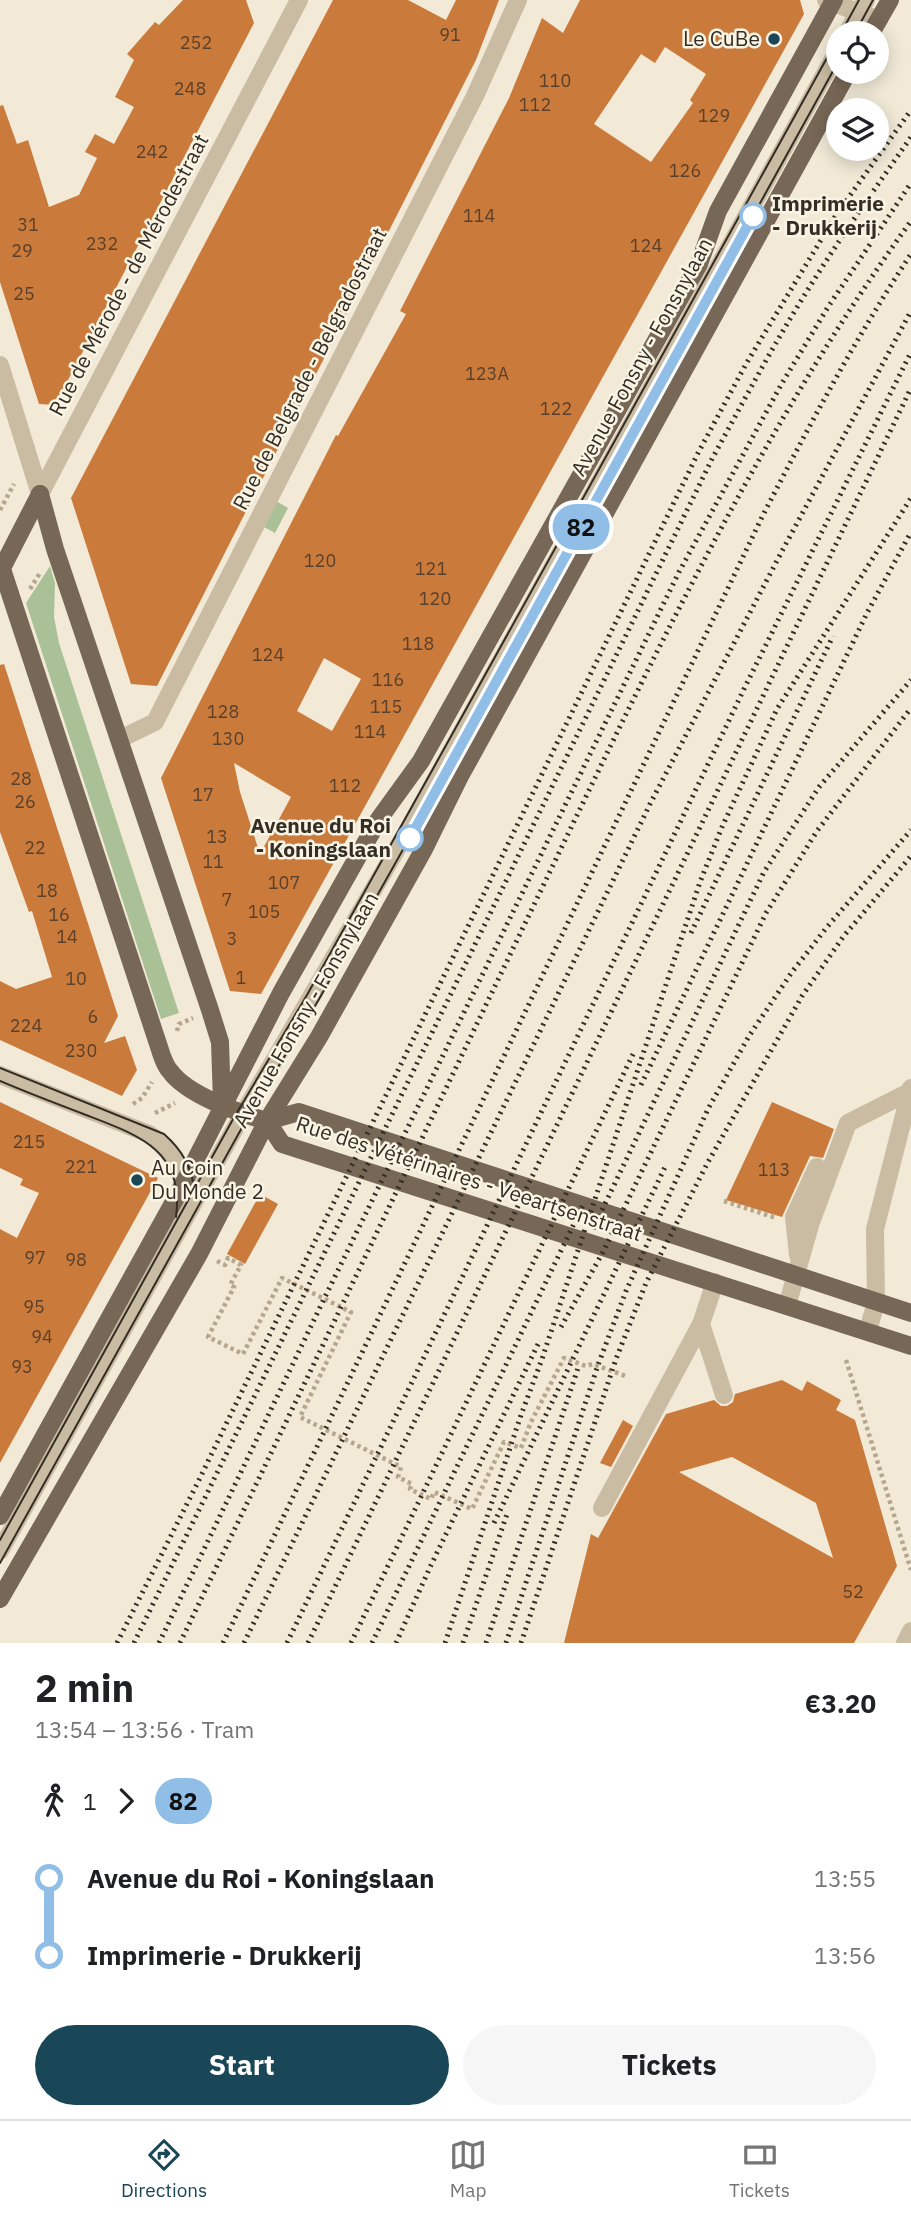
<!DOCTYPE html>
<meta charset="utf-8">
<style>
body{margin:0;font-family:"IBM Plex Sans",sans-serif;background:#f6f6f6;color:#202124;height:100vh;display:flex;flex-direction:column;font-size:26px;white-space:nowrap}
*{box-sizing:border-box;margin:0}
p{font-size:23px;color:#757577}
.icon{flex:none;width:38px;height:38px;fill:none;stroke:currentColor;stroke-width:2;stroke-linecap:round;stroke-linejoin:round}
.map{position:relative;height:1643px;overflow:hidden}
.sheet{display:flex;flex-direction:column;background:#fff;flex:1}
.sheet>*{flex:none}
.badge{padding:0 14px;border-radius:23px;font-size:24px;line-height:46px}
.fabs{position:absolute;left:826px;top:21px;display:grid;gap:14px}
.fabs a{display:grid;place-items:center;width:63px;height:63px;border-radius:50%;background:#fff;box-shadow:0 4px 18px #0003;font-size:35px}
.map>.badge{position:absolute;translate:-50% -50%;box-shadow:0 0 0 4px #fff}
.legs{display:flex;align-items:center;gap:10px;height:77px;padding:0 35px;font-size:23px}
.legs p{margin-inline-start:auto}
.headline{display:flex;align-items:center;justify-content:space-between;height:119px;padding:0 35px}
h1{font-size:38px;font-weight:700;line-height:52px}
.action{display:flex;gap:14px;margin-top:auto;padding:14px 35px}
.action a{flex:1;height:80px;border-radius:42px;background:#1a4757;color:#fff;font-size:28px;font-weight:700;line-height:80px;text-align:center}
.action a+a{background:#f6f6f6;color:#202124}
ul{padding:0 35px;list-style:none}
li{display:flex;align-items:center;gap:24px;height:77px;font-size:26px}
li i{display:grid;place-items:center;width:10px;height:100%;margin:0 9px;background:currentColor}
li i::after{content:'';width:18px;height:18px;margin:-9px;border:5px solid;border-radius:50%;background:#fff}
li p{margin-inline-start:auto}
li:first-child i{background:linear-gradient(#0000 50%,currentColor 0)}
li:last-child i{background:linear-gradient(currentColor 50%,#0000 0)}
.tabs{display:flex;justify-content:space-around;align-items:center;height:98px;border-top:2px solid #e0e0e0;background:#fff;font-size:19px;color:#757577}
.tabs a{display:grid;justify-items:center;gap:4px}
.tabs .selected{color:#1a4757}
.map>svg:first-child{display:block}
.green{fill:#aac197}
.building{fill:#ca7b3c;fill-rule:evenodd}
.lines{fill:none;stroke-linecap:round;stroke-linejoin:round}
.path{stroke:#b5a68d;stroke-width:4.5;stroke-dasharray:3.5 3.5;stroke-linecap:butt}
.minor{stroke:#cabca3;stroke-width:18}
.major{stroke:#776756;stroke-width:18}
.tram{stroke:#342d25;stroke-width:2}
.rail{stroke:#342d25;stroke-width:5;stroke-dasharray:2 5;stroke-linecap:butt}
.line-1-casing{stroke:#fff;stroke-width:16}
.line-1{stroke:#91bee7;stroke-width:10}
.poi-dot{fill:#1a4757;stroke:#f9f4e3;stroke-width:2.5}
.stop-1-dot{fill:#fff;stroke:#91bee7;stroke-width:3.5}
.labels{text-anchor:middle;stroke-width:5;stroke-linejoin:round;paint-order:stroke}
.number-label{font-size:18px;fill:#5a402b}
.poi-label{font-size:21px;fill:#342d25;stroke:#f9f4e3;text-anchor:end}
.stop-label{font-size:21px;font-weight:bold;fill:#342d25;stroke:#f9f4e3;text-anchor:start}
.street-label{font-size:21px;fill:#342d25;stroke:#f9f4e3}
</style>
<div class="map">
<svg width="911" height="1643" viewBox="0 0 911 1643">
<rect width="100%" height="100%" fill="#f2ead7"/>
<g class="green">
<polygon points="276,501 288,508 275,533 262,526"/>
<polygon points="50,566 55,583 54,617 59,643 179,1013 161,1019 26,603"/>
</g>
<g class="building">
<polygon points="183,0 246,0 254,23 55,405 39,404 0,282 0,106 3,105 17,144 28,140 49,207 79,195 97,158 85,152 95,134 114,144 134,107 115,97 134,60 127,54 155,22 159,25"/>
<polygon points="333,0 408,0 446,20 456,0 499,0 476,60 157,686 131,684 71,498"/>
<path d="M 580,0 L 800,0 L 804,14 L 261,994 L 230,991 L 161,778 L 336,435 L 338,436 L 406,314 L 400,311 L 509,98 L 542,18 L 563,33 ZM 665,47 L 706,74 L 690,100 L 693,103 L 651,162 L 594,124 L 641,54 L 655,63 ZM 324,658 L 361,679 L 332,731 L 297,711 ZM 234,763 L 291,797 L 260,854 L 240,792 Z"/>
<polygon points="4,664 118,1016 104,1043 125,1036 137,1070 122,1096 0,1040 0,981 16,989 52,977 32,911 29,912 0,832 0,665"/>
<polygon points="0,1102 158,1178 0,1463 0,1229 17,1238 39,1193 20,1185 23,1179 0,1168"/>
<polygon points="772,1102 834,1129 823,1158 810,1156 782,1217 726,1200"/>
<polygon points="260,1194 278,1204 245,1264 227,1254"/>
<path d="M 782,1380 L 802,1391 L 807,1381 L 841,1400 L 836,1410 L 855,1420 L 897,1566 L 854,1643 L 564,1643 L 591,1534 L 598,1538 L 666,1414 L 714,1400 L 721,1406 L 727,1406 L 733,1402 L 735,1394 ZM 732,1457 L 816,1503 L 833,1558 L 679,1472 Z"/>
<polygon points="623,1420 633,1426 611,1467 600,1463"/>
</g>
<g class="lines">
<g class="path">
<polyline points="0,510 14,484"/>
<polyline points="30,589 40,573"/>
<polyline points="177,1031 179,1024 193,1018"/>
<polyline points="133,1104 142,1098 152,1082"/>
<polyline points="155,1113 175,1103"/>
<polyline points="724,1201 776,1218"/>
<polyline points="217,1261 225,1265 228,1258 241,1265 230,1285 234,1287 208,1337 243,1354 282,1278 351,1312 300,1417 401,1467 398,1477 412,1484 410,1489 431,1499 434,1492 472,1509 504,1442 521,1448 531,1422 564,1358 586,1366 593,1364 628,1377"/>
<polyline points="846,1360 911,1570"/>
</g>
<g class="minor">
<polyline points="826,0 879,20"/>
<polyline points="847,33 866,0"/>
<polyline points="0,365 40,494"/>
<polyline points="40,494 299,0"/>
<polyline points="120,739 155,722 475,96 518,0"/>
<path d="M 0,1075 L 149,1134 C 168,1146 179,1162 184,1184"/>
<polyline points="798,1255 794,1217 817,1167"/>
<polyline points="787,1306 811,1222 848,1123 909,1092"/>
<polyline points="701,1324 724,1395"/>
<polyline points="868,1331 876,1302 875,1229 911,1088"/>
<polyline points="602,1508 701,1324 715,1282"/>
<polyline points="0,1551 243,1114 405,835 838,50"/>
<polyline points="905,1643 911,1631"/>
</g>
<g class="major">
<polyline points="871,33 890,0"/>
<polyline points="40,494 55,549 210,1010 220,1042 222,1103"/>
<path d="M 2,569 L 162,1056 C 164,1061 166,1067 170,1071 C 187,1095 239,1113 267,1121"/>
<polyline points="0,572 40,494"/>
<polyline points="267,1121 282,1144 911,1346"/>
<polyline points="267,1121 299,1112 911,1313"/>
<polyline points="0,1516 177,1196 281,993 379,819 421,761 699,264 718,211 834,0"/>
<polyline points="0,1599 199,1254 267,1121 319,1037 424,849 459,778 848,72"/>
</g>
<g class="tram">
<polyline points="841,33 859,0"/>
<polyline points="855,33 873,0"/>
<path d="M 0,1068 L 164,1134 C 181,1149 193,1167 194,1191"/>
<path d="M 0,1081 C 28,1093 57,1104 86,1115 C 138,1135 185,1150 176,1217"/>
<polyline points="0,1540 232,1121 307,995 434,767 838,38"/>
<polyline points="0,1563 249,1115 318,1001 410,837 838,62"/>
</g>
<g class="rail">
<polyline points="691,933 833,636"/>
<polyline points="641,1085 867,613 911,532"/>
<polyline points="593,1229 764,872 819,787 911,680"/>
<polyline points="561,1327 603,1252 766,913 817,831 911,708"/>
<polyline points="494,1523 666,1165"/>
<polyline points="117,1643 197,1484 698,453 746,364 836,215 911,110"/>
<path d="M 134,1643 L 712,459 C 742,404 771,349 804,296 C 837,242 874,190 911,137"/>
<polyline points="159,1643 324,1299 679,572 781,385 828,307 911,183"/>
<path d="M 180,1643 C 297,1399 414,1155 531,911 C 645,674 756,435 911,221"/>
<path d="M 223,1643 L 763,515 C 809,426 856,337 911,254"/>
<polyline points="244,1643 650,804 781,553 911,311"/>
<polyline points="287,1643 744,689 911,352"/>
<polyline points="308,1643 911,388"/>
<polyline points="351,1643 635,1050"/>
<polyline points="372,1643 583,1205"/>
<polyline points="396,1643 431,1565 540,1340"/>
<polyline points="445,1643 521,1415 542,1359 700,882 722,827 777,709 911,498"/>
<polyline points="463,1643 507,1514"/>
<polyline points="486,1643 578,1368"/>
<polyline points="506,1643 598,1365 626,1291 708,1109 749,1036 792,972 827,927 911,830"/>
<polyline points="521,1643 616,1359 646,1283 708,1162 802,996 843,937 911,856"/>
</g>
</g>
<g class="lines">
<defs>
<polyline id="line-1" points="410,838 753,216"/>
</defs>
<use href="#line-1" class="line-1-casing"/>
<use href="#line-1" class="line-1"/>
</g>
<g class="poi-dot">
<circle cx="774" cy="39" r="7"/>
<circle cx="137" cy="1180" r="7"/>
</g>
<g class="stop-1-dot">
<circle cx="753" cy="216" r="12"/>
<circle cx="410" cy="838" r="12"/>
</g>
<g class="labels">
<g class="number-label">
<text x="450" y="41">91</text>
<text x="196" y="49">252</text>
<text x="555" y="87">110</text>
<text x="190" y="95">248</text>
<text x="535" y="111">112</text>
<text x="714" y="122">129</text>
<text x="152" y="158">242</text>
<text x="685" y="177">126</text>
<text x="479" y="222">114</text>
<text x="28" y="231">31</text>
<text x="102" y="250">232</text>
<text x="646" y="252">124</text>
<text x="22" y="257">29</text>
<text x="24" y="300">25</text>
<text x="487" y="380">123A</text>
<text x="556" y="415">122</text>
<text x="320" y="567">120</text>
<text x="431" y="575">121</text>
<text x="435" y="605">120</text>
<text x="418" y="650">118</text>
<text x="268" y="661">124</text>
<text x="388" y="686">116</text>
<text x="386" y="713">115</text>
<text x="223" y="718">128</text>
<text x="370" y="738">114</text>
<text x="228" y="745">130</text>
<text x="21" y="785">28</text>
<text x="345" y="792">112</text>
<text x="203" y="801">17</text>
<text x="25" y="808">26</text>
<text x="217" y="843">13</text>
<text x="35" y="854">22</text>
<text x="213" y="868">11</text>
<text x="284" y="889">107</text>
<text x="47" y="897">18</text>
<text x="227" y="906">7</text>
<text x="264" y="918">105</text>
<text x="59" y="921">16</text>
<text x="67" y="943">14</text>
<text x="232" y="945">3</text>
<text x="241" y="984">1</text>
<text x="76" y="985">10</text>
<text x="93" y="1023">6</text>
<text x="26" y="1032">224</text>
<text x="81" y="1057">230</text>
<text x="29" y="1148">215</text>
<text x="81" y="1173">221</text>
<text x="774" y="1176">113</text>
<text x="35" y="1264">97</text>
<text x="76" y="1266">98</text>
<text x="34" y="1313">95</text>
<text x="42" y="1343">94</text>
<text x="22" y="1373">93</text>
<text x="853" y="1598">52</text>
</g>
<g class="poi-label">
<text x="760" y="46">Le CuBe</text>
<text x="151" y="1175" text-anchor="start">Au Coin<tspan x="151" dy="24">Du Monde 2</tspan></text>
</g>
<g class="stop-label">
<text x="772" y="211">Imprimerie<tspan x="772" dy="24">- Drukkerij</tspan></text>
<text x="391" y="833" text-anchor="end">Avenue du Roi<tspan x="391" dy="24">- Koningslaan</tspan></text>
</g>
<g class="street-label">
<text transform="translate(129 275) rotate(-62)" y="7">Rue de Mérode - de Mérodestraat</text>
<text transform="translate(642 357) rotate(-61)" y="7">Avenue Fonsny - Fonsnylaan</text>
<text transform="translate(310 369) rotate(-63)" y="7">Rue de Belgrade - Belgradostraat</text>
<text transform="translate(306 1010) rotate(-60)" y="7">Avenue Fonsny - Fonsnylaan</text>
<text transform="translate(469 1179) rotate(18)" y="7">Rue des Vétérinaires - Veeartsenstraat</text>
</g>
</g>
</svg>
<div class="fabs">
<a><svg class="icon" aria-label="locate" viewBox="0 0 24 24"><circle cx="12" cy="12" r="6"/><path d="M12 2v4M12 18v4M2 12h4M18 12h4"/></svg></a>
<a><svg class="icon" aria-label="layers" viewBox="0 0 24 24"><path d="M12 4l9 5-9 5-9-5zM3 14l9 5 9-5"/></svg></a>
</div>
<b class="badge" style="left:581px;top:527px;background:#91bee7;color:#111">82</b>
</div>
<section class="sheet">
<div class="headline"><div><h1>2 min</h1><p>13:54 – 13:56 · Tram</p></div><b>€3.20</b></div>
<div class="legs"><svg class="icon" aria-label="walk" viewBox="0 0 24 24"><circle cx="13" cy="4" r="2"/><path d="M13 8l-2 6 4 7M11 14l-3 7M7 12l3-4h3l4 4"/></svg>1<svg class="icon" aria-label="forward" viewBox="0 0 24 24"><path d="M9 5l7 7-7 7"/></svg><b class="badge" style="background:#91bee7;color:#111">82</b></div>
<ul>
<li><i style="color:#91bee7"></i><b>Avenue du Roi - Koningslaan</b><p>13:55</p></li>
<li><i style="color:#91bee7"></i><b>Imprimerie - Drukkerij</b><p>13:56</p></li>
</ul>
<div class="action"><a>Start</a><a>Tickets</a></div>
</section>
<nav class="tabs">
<a class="selected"><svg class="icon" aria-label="directions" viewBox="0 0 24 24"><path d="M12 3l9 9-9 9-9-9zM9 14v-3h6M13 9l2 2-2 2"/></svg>Directions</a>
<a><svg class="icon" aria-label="map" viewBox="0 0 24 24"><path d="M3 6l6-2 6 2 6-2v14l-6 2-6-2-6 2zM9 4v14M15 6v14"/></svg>Map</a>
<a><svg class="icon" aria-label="tickets" viewBox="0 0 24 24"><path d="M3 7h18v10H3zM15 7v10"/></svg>Tickets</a>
</nav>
